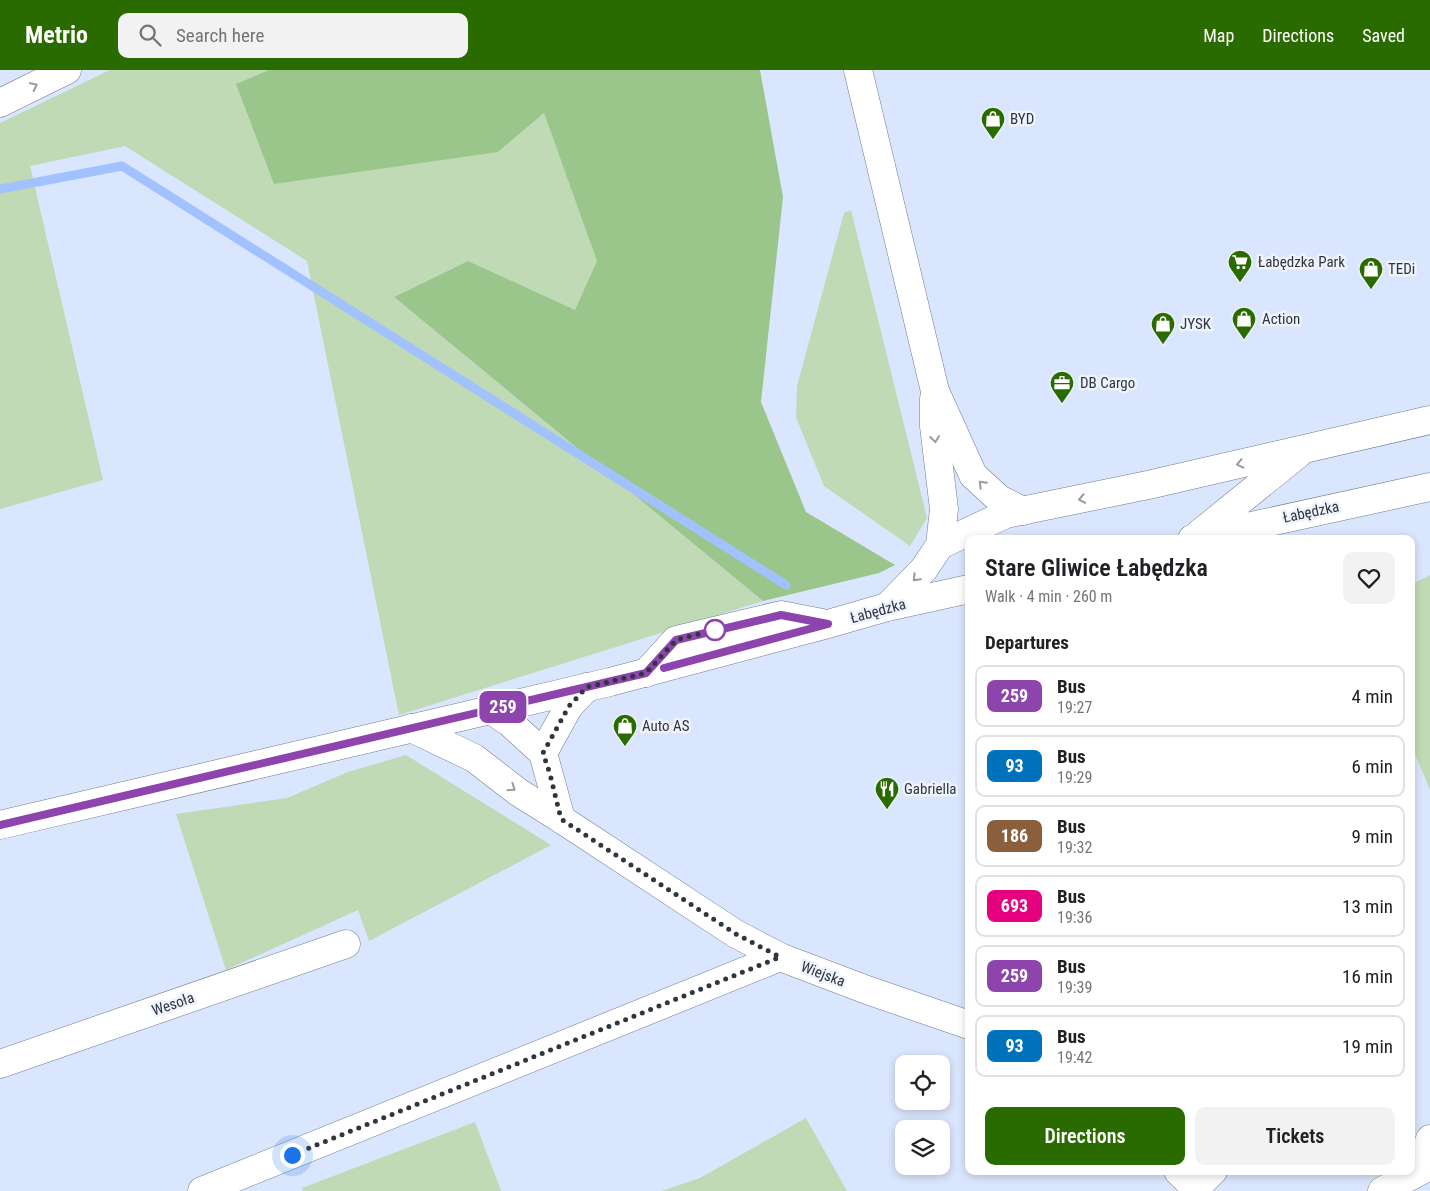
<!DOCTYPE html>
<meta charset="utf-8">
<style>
body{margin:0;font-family:"Roboto Condensed",sans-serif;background:#f2f2f2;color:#202124;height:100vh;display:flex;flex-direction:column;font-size:19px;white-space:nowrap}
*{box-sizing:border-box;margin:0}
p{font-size:16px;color:#757577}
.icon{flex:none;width:28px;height:28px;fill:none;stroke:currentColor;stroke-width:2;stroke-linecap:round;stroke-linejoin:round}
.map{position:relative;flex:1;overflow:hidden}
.sheet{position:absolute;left:965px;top:465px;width:450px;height:640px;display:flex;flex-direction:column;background:#fff;border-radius:10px;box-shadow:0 2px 8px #0003}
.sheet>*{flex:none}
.badge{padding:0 10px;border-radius:8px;font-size:18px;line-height:32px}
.controls{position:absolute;left:895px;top:985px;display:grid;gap:10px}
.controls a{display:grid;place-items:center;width:55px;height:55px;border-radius:10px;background:#fff;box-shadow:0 2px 8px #0003;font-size:25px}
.you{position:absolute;width:25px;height:25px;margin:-12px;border:4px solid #fff;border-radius:50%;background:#1a73e8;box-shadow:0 0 0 8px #1a73e833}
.map>.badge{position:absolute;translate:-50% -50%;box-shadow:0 0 0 2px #fff}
h2{padding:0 20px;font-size:19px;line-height:45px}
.round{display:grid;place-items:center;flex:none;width:52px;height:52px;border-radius:10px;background:#f2f2f2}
.head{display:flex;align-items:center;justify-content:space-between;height:85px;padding:0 20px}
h1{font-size:24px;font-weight:600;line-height:38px}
.cta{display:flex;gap:10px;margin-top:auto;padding:10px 20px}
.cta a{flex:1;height:58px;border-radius:10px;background:#2a6b00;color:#fff;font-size:20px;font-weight:600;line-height:58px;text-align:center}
.cta a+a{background:#f2f2f2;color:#202124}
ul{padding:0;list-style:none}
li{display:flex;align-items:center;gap:15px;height:62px;margin:0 10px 8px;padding:0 10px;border:2px solid #e0e0e0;border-radius:10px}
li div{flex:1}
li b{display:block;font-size:19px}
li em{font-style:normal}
li .badge{min-width:55px;font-weight:700;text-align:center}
header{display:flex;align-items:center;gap:30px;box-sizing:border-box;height:70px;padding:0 25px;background:#2a6b00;color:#fff}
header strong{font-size:24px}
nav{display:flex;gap:28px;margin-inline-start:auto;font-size:18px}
.search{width:350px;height:45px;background:#f2f2f2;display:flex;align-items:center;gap:12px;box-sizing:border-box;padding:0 18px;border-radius:10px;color:#757577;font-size:19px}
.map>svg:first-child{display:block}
.green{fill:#bfdab5}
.forest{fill:#9bc68b}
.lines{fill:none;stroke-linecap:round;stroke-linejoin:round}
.stream{stroke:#a1c2fe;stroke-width:9}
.minor-casing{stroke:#707b90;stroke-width:29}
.major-casing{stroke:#707b90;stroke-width:29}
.minor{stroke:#fff;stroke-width:28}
.major{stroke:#fff;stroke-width:28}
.oneway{stroke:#989a9e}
.line-casing{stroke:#fff;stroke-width:11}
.line{stroke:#8e44ad;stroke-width:8}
.walk{stroke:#30353e;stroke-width:5;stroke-dasharray:0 9}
.stop-dot{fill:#fff;stroke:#8e44ad;stroke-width:2.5}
.labels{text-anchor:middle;stroke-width:5;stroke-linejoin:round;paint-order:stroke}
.poi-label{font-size:15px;fill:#30353e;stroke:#eef3fd;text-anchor:start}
.street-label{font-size:15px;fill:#30353e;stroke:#eef3fd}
</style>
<header>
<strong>Metrio</strong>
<div class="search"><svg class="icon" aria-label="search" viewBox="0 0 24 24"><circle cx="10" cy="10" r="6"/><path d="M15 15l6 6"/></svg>Search here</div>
<nav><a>Map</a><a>Directions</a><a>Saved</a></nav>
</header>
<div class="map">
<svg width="1430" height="1121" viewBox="0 0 1430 1121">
<rect width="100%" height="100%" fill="#dae6fd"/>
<g class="green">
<polygon points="110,0 269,0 237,14 498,82 544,43 598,191 575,241 468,191 394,227 763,531 399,645 307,191 125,76 30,96 103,410 0,439 0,53"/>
<polygon points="851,140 927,448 910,476 824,416 796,347 797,316 844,143"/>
<polygon points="1430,505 1430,720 1411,674 1411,515"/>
<polygon points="406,685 551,775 369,871 358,840 226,900 176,744 287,728 348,702"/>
<polygon points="806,1048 847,1121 662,1121 700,1108"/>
<polygon points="475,1052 501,1121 303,1121 302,1118"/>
</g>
<polygon class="forest" points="269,0 760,0 783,127 761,332 806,442 895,495 879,503 763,531 394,227 468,191 575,240 597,191 544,43 498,82 274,114 236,14"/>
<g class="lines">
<polyline class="stream" points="0,119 122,96 786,515"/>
<defs>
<g id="minor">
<polyline points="858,0 935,321 973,405 999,429 1023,441"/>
<polyline points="1199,464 1298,384"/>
<polyline points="1192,469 1430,417"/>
<polyline points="940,475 1006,444 1148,415 1430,350"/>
<polyline points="887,537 924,499 940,475 944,439 934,356 934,329"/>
<polyline points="646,603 676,570 781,545 822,553"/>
<polyline points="491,640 509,652 543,683 561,749"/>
<polyline points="411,658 474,688 518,722 561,749 736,864 780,887 867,920 969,955"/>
<polyline points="543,683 569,636 587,617"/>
<polyline points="0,755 610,612 828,554 887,537 969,519"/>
<polyline points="0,994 346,874"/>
<polyline points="1425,1098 1427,1077 1430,1069"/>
<polyline points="1178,1101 1198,1121"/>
<polyline points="1196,1118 1213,1101"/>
<polyline points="202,1121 780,887"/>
<polyline points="1382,1121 1430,1096"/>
</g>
<polyline id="major" points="0,33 67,0"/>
</defs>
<use href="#minor" class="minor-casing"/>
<use href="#major" class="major-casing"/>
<use href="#minor" class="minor"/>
<use href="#major" class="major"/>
</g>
<defs><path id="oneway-chevron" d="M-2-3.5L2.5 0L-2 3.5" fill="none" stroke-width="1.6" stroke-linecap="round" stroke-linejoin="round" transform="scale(1.25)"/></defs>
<g class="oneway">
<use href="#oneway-chevron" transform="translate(34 16) rotate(-26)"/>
<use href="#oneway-chevron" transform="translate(935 369) rotate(83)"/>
<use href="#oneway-chevron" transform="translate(1240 394) rotate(167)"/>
<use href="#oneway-chevron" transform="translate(982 414) rotate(-135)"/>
<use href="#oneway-chevron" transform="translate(1082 429) rotate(169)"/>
<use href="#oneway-chevron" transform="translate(916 508) rotate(134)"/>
<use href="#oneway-chevron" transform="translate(512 718) rotate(35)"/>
</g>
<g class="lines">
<defs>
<polyline id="line" points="0,755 646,603 676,570 781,545 828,554 664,598"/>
</defs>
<use href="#line" class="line-casing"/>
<use href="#line" class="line"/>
<polyline class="walk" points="292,1085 780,887 736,864 561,749 550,704 543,683 569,636 587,617 646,603 676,570 715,560"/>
</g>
<defs>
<symbol id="shop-pin" viewBox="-11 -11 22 30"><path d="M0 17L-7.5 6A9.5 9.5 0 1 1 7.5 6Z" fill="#2a6b00" stroke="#eef3fd"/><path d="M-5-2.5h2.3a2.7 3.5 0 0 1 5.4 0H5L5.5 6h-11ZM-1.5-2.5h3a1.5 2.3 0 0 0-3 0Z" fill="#fff"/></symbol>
<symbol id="supermarket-pin" viewBox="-11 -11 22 30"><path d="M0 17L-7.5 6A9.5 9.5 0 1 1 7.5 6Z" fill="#2a6b00" stroke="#eef3fd"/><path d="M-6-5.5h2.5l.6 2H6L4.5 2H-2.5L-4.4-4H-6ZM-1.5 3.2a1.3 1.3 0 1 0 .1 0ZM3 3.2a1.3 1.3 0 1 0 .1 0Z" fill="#fff"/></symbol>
<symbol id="office-pin" viewBox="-11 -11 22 30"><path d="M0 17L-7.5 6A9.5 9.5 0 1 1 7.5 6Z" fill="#2a6b00" stroke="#eef3fd"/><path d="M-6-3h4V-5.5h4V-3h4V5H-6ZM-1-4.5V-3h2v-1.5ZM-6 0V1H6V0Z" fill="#fff"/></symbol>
<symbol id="restaurant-pin" viewBox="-11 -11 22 30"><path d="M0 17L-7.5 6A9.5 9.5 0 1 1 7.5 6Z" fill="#2a6b00" stroke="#eef3fd"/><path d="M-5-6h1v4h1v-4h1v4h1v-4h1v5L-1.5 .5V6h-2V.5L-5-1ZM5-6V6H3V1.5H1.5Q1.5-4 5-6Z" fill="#fff"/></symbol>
</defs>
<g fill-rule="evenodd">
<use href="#shop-pin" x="979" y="35" width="28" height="38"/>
<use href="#supermarket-pin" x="1226" y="178" width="28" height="38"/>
<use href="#shop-pin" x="1357" y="185" width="28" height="38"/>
<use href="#shop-pin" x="1230" y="235" width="28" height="38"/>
<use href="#shop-pin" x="1149" y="240" width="28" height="38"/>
<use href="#office-pin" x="1048" y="299" width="28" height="38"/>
<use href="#shop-pin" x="611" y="642" width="28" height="38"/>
<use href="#restaurant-pin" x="873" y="705" width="28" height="38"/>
</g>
<circle class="stop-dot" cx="715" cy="560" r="10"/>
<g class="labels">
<g class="poi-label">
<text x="1010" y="54">BYD</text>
<text x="1258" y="197">Łabędzka Park</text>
<text x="1388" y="204">TEDi</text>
<text x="1262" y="254">Action</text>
<text x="1180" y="259">JYSK</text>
<text x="1080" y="318">DB Cargo</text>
<text x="642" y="661">Auto AS</text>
<text x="904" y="724">Gabriella</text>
</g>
<g class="street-label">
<text transform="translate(1311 442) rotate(-12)" y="5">Łabędzka</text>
<text transform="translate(878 541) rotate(-15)" y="5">Łabędzka</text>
<text transform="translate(823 904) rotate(21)" y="5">Wiejska</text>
<text transform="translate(173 934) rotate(-19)" y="5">Wesoła</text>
</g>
</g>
</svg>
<div class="controls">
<a><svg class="icon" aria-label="locate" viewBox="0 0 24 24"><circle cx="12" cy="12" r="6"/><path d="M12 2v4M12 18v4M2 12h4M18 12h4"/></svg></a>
<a><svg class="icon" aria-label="layers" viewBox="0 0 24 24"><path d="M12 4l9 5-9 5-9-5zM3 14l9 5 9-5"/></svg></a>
</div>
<div class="you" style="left:292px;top:1085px"></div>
<b class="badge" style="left:503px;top:637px;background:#8e44ad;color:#fff">259</b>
<section class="sheet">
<div class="head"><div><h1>Stare Gliwice Łabędzka</h1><p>Walk · 4 min · 260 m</p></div><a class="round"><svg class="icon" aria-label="heart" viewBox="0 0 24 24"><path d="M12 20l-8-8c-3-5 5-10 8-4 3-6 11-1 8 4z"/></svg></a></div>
<h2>Departures</h2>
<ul>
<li><span class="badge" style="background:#8e44ad;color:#fff">259</span><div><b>Bus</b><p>19:27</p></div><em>4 min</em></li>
<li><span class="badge" style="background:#0072bc;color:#fff">93</span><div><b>Bus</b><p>19:29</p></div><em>6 min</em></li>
<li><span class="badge" style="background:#8b5e3c;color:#fff">186</span><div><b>Bus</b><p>19:32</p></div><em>9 min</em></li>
<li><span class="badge" style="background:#e6007e;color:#fff">693</span><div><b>Bus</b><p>19:36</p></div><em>13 min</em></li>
<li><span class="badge" style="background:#8e44ad;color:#fff">259</span><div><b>Bus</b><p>19:39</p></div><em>16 min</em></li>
<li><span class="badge" style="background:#0072bc;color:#fff">93</span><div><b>Bus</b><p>19:42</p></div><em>19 min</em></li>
</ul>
<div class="cta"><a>Directions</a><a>Tickets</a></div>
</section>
</div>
